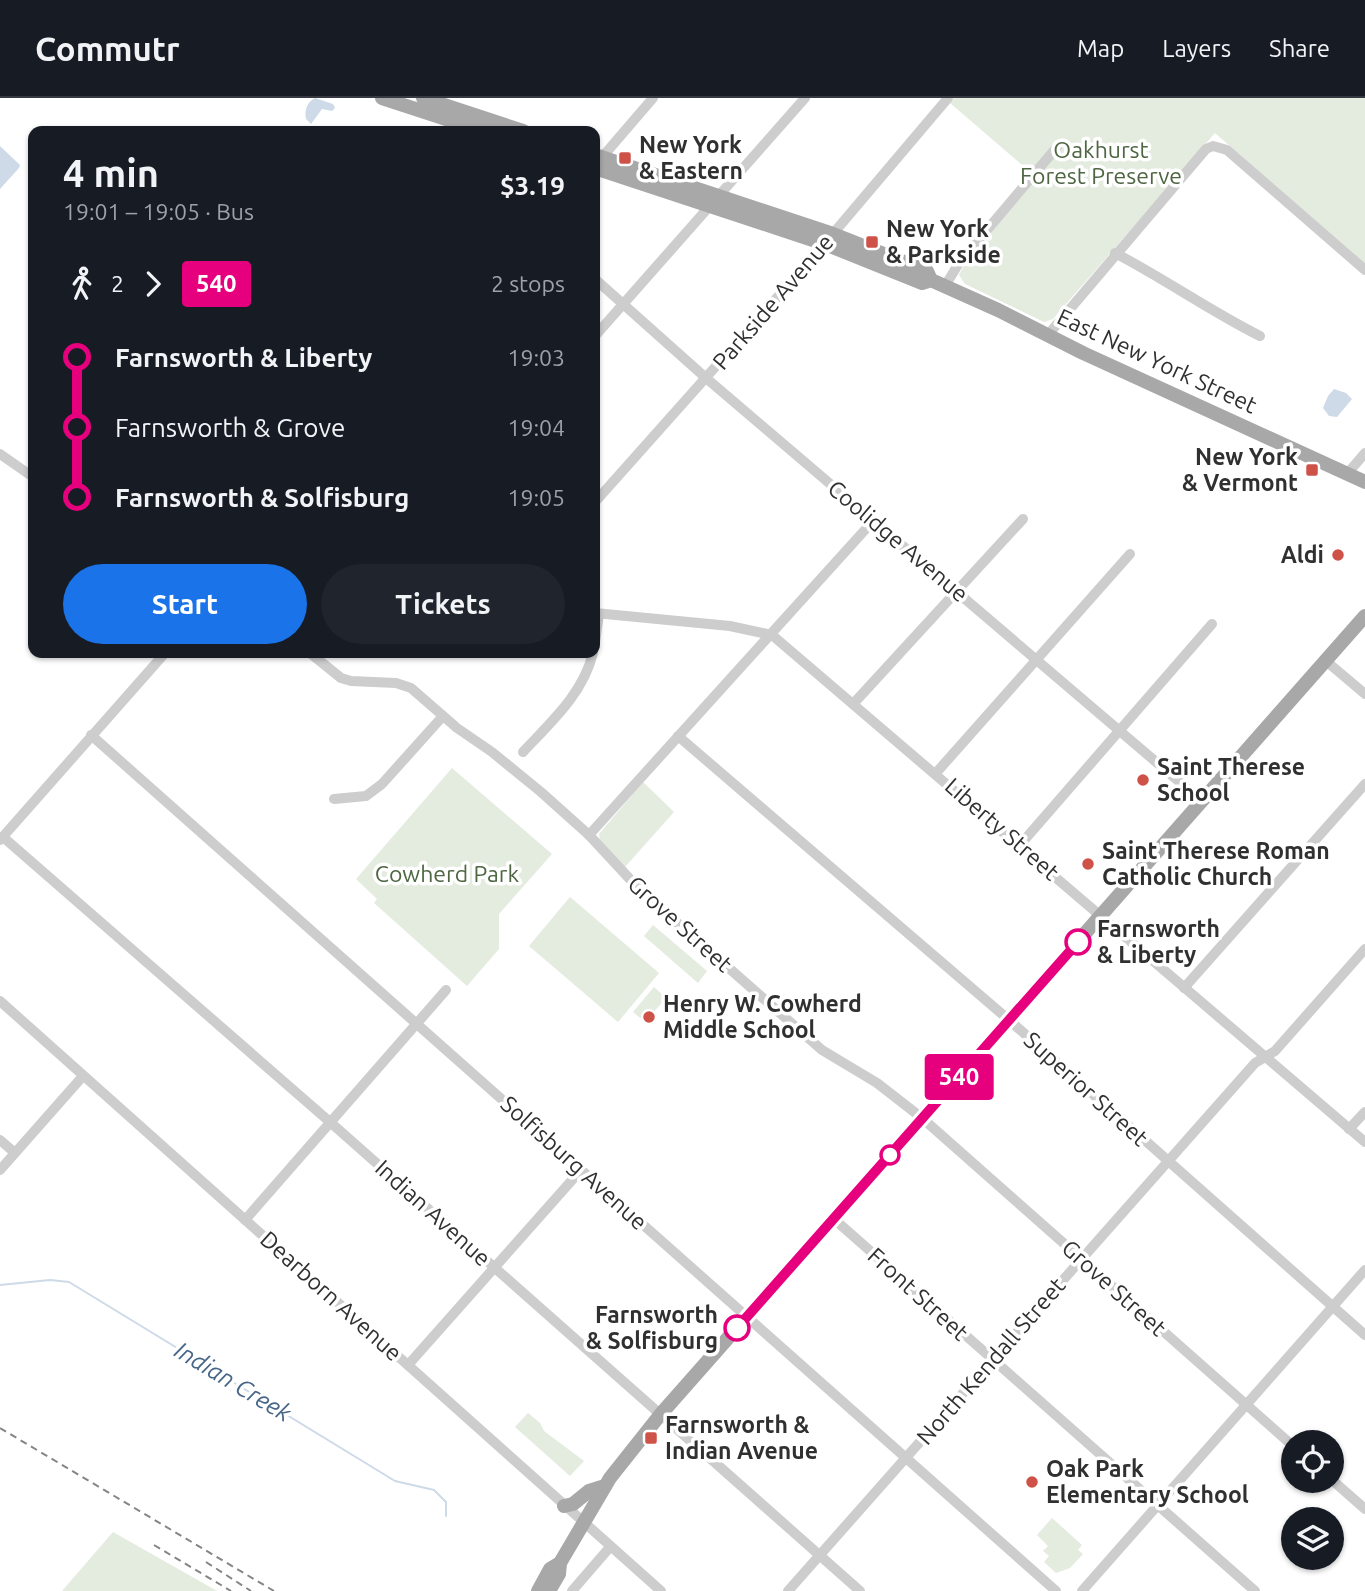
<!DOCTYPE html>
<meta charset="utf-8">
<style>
body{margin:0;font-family:Ubuntu,sans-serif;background:#20242c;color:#f1f3f6;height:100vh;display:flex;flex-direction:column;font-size:26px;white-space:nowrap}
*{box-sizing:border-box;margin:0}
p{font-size:23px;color:#9ea1a6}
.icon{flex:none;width:38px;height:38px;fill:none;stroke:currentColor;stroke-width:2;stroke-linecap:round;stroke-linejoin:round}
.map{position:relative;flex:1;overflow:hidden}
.side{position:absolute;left:28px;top:28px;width:572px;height:532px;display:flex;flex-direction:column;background:#171b24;border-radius:14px;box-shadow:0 2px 5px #0004}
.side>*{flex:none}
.badge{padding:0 14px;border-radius:5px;font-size:24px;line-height:46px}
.buttons{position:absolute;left:1281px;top:1332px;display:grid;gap:14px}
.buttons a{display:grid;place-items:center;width:63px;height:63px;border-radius:50%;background:#171b24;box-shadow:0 2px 5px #0004;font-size:35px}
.map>.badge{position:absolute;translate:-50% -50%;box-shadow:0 0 0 4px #fff}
.legs{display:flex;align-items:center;gap:10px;height:77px;padding:0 35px;font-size:23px}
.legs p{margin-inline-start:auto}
.headline{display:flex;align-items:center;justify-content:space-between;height:119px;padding:0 35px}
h1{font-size:38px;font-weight:700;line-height:52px}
.cta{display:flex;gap:14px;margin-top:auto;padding:14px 35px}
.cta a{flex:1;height:80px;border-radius:42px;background:#1a73e8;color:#fff;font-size:28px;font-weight:700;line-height:80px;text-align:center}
.cta a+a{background:#20242c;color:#f1f3f6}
ul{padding:0 35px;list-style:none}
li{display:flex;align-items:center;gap:24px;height:70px;font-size:26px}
li i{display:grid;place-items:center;width:10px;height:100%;margin:0 9px;background:currentColor}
li i::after{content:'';width:18px;height:18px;margin:-9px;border:5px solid;border-radius:50%;background:#171b24}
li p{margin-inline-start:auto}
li:first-child i{background:linear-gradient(#0000 50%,currentColor 0)}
li:last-child i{background:linear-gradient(currentColor 50%,#0000 0)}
header{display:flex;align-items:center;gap:42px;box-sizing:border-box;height:98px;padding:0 35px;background:#171b24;border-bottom:2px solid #363941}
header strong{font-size:33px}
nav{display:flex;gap:38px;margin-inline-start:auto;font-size:24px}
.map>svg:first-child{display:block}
.green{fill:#e4ebdf}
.water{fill:#cedae8}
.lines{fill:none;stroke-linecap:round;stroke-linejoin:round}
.stream{stroke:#cedae8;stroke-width:2}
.minor{stroke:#cdcdcd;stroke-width:10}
.major{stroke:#a8a8a8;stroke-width:14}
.rail{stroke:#858585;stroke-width:2;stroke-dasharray:7 5;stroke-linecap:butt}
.line-1-casing{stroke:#fff;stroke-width:16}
.line-1{stroke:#e6007e;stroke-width:10}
.poi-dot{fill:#cf5249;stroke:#fff;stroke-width:2.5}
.stop-1-dot{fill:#fff;stroke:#e6007e;stroke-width:3.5}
.labels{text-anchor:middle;stroke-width:7;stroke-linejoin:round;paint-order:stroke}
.poi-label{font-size:23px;font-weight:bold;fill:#303030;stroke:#fff;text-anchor:start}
.park-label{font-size:23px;fill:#4e6642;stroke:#fff}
.street-label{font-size:23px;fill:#303030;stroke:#fff}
.stop-label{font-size:23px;font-weight:bold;fill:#303030;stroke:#fff;text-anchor:start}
.water-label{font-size:24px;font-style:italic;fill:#486688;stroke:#fff}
</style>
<header>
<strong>Commutr</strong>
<nav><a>Map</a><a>Layers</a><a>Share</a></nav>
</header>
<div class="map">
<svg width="1365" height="1493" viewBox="0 0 1365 1493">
<rect width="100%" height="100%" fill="#fff"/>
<g class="green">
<polygon points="954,0 1365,0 1365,167 1215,35 1053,221 1044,224 965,186 959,177 963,169 1036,79 950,5"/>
<polygon points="452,670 552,756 499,816 499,851 467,888 374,805 377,801 356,781"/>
<polygon points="643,684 674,714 625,769 600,742 599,736"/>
<polygon points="570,799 659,875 618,924 529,848"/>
<polygon points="653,827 707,873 698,885 644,838"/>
<polygon points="654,889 666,900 645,924 633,914"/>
<polygon points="528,1315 540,1325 544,1333 584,1363 570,1378 515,1329"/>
<polygon points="1052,1420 1082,1447 1078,1452 1083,1456 1070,1470 1056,1475 1044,1464 1049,1458 1043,1453 1048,1448 1037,1437"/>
<polygon points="113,1434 217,1493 62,1493"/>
</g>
<g class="water">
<path d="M 315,0 L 333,6 L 335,10 L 332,13 L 322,11 L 311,26 L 306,21 C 304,13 307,4 315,0 Z"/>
<polygon points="0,48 20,67 19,70 0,91"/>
<polygon points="1334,291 1346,295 1352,301 1337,319 1329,318 1323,310 1328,298"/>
</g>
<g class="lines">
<polyline class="stream" points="0,1187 50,1182 69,1184 395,1383 434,1392 446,1404 446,1418"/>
<g class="minor">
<polyline points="598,64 653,0"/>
<path d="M 1115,155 C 1165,181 1210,213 1260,238"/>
<polyline points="595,181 706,280 1203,704"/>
<polyline points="945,188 959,165 1057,49"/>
<polyline points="595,238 805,0"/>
<polyline points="1047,238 1206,51 1213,48 1227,52 1365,172"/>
<polyline points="0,356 33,379"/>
<polyline points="1347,376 1365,355"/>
<polyline points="595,404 815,157 948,0"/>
<polyline points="595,515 730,528 772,537 1365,1044"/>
<polyline points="595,544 599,516"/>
<polyline points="310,555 341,580 351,583 396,585 411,590 457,630 492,654 541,694 589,737 640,792 822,952 877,985 922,1020 1293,1348"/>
<polyline points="1326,563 1365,596"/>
<polyline points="854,605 1023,421"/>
<polyline points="91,637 1056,1493"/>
<polyline points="678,638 1009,922 1365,1237"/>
<path d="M 523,654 C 551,624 583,596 593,555"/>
<polyline points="936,675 1130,456"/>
<polyline points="334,701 366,698 382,686 443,618"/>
<polyline points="589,737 873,423"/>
<polyline points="3,739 330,1024 860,1493"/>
<polyline points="0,742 165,555"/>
<polyline points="1020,747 1212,526"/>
<polyline points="1184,890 1365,686"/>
<polyline points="0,903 661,1493"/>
<polyline points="1349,1031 1365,1014"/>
<polyline points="0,1042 15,1055"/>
<polyline points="0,1072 83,978"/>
<polyline points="834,1121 1255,1493"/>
<polyline points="245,1122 446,892"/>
<polyline points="408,1267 581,1072"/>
<polyline points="1332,1382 1365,1411"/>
<polyline points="572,1493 610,1449"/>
<polyline points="788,1493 1255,965 1275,953 1365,851"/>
<polyline points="1082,1493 1365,1172"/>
</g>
<g class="major">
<polyline points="382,0 483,33"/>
<polyline points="423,0 523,33"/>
<polyline points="595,57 833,136 927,173 931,182 998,212 1083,255 1365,384"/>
<polyline points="595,70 825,146 922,185 931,182"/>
<polyline points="564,1408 573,1406 589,1393 605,1388"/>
<polyline points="538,1493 550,1471 560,1465"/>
<polyline points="549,1493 559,1476 560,1465 610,1380 660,1317 1365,518"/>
</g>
<g class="rail">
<polyline points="0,1330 274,1493"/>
<polyline points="154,1447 231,1493"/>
<polyline points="206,1464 251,1493"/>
</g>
</g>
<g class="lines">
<defs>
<polyline id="line-1" points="737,1230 1078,844"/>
</defs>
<use href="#line-1" class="line-1-casing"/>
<use href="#line-1" class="line-1"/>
</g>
<g class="poi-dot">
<rect x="618" y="53" width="14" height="14" rx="3.5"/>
<rect x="865" y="137" width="14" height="14" rx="3.5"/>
<rect x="1305" y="365" width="14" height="14" rx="3.5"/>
<circle cx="1338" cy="457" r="7"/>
<circle cx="1143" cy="682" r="7"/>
<circle cx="1088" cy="766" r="7"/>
<circle cx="649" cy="919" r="7"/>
<rect x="644" y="1333" width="14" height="14" rx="3.5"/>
<circle cx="1032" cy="1384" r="7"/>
</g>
<g class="stop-1-dot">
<circle cx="1078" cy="844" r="12"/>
<circle cx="890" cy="1057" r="9"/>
<circle cx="737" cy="1230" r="12"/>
</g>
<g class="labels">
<g class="poi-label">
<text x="639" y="55">New York<tspan x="639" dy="26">&amp; Eastern</tspan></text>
<text x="886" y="139">New York<tspan x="886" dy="26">&amp; Parkside</tspan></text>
<text x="1298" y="367" text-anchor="end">New York<tspan x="1298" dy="26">&amp; Vermont</tspan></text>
<text x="1324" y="465" text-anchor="end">Aldi</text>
<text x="1157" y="677">Saint Therese<tspan x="1157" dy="26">School</tspan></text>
<text x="1102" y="761">Saint Therese Roman<tspan x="1102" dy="26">Catholic Church</tspan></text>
<text x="663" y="914">Henry W. Cowherd<tspan x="663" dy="26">Middle School</tspan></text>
<text x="665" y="1335">Farnsworth &amp;<tspan x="665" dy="26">Indian Avenue</tspan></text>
<text x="1046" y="1379">Oak Park<tspan x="1046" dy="26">Elementary School</tspan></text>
</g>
<g class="park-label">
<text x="1101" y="60">Oakhurst<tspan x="1101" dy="26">Forest Preserve</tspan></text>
<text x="447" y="784">Cowherd Park</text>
</g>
<g class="street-label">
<text transform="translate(773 204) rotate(-49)" y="8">Parkside Avenue</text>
<text transform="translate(1157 263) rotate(25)" y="8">East New York Street</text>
<text transform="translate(898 443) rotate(40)" y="8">Coolidge Avenue</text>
<text transform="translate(1002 731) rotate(41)" y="8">Liberty Street</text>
<text transform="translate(680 826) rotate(42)" y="8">Grove Street</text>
<text transform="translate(1086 991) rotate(42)" y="8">Superior Street</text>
<text transform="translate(574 1065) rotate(42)" y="8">Solfisburg Avenue</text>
<text transform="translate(433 1115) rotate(42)" y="8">Indian Avenue</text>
<text transform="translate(1114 1190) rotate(42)" y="8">Grove Street</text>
<text transform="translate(918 1196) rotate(42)" y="8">Front Street</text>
<text transform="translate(331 1198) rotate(42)" y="8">Dearborn Avenue</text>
<text transform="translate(991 1263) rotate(-49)" y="8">North Kendall Street</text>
</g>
<g class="stop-label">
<text x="1097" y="839">Farnsworth<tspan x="1097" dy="26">&amp; Liberty</tspan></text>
<text x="718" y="1225" text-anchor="end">Farnsworth<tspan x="718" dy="26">&amp; Solfisburg</tspan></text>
</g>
<g class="water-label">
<text transform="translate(233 1284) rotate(31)" y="8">Indian Creek</text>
</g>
</g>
</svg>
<div class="buttons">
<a><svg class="icon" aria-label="locate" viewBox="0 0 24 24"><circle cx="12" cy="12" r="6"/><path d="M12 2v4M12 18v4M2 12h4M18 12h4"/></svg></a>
<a><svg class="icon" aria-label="layers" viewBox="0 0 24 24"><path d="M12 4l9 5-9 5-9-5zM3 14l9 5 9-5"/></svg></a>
</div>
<b class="badge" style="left:959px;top:979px;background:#e6007e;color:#fff">540</b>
<section class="side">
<div class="headline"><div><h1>4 min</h1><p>19:01 – 19:05 · Bus</p></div><b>$3.19</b></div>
<div class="legs"><svg class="icon" aria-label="walk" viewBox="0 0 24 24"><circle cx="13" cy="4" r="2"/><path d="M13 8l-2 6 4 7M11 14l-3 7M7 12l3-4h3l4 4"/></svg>2<svg class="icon" aria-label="forward" viewBox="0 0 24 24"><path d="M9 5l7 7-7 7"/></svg><b class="badge" style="background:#e6007e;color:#fff">540</b><p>2 stops</p></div>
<ul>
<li><i style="color:#e6007e"></i><b>Farnsworth &amp; Liberty</b><p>19:03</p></li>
<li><i style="color:#e6007e"></i><span>Farnsworth &amp; Grove</span><p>19:04</p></li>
<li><i style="color:#e6007e"></i><b>Farnsworth &amp; Solfisburg</b><p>19:05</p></li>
</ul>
<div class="cta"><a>Start</a><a>Tickets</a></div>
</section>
</div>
